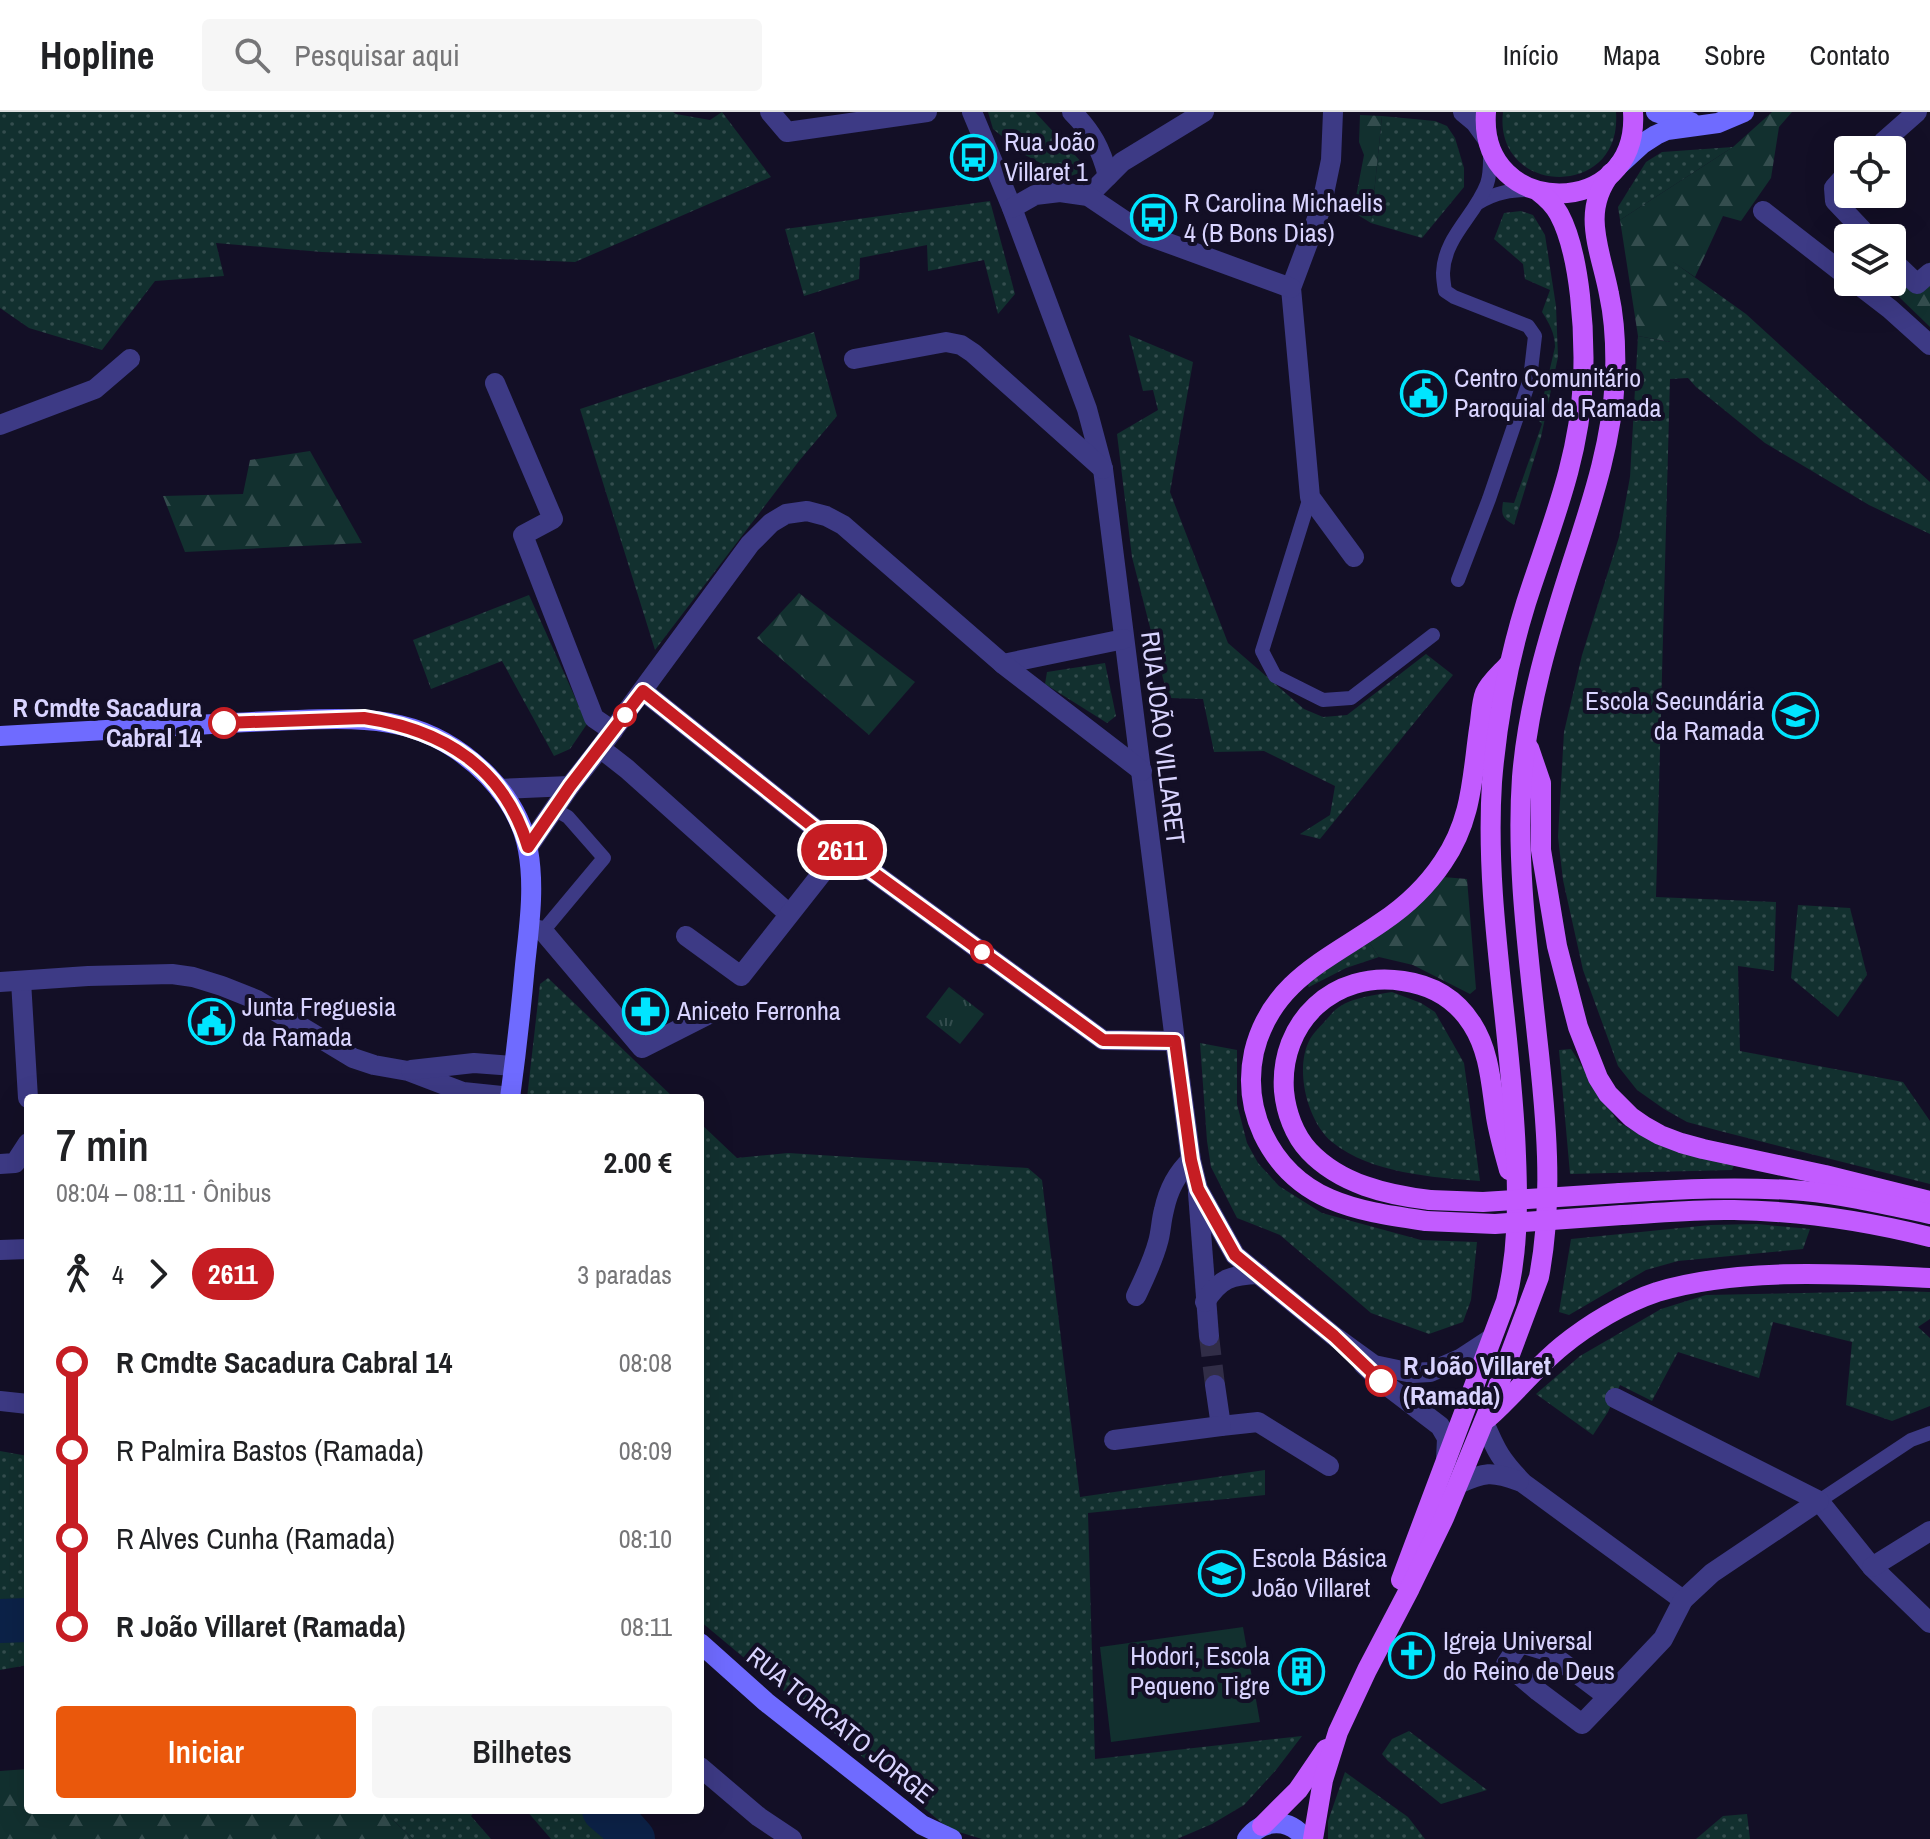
<!DOCTYPE html>
<html lang="pt">
<meta charset="utf-8">
<style>
body{margin:0;font-family:"Archivo Narrow",sans-serif;background:#f6f6f6;color:#202124;height:100vh;display:flex;flex-direction:column;font-size:30px;white-space:nowrap}
*{box-sizing:border-box;margin:0}
p{font-size:26px;color:#757577}
.icon{flex:none;width:44px;height:44px;fill:none;stroke:currentColor;stroke-width:2;stroke-linecap:round;stroke-linejoin:round}
.map{position:relative;flex:1;overflow:hidden}
.sheet{position:absolute;left:24px;top:982px;width:680px;height:720px;display:flex;flex-direction:column;background:#fff;border-radius:8px;box-shadow:0 8px 32px #0002}
.sheet>*{flex:none}
.badge{padding:0 16px;border-radius:26px;font-size:28px;line-height:52px}
.tools{position:absolute;left:1834px;top:24px;display:grid;gap:16px}
.tools a{display:grid;place-items:center;width:72px;height:72px;border-radius:8px;background:#fff;box-shadow:0 8px 32px #0002;font-size:40px}
.map>.badge{position:absolute;translate:-50% -50%;box-shadow:0 0 0 4px #fff}
.legs{display:flex;align-items:center;gap:12px;height:88px;padding:0 32px;font-size:26px}
.legs p{margin-inline-start:auto}
.overview{display:flex;align-items:center;justify-content:space-between;height:136px;padding:0 32px}
h1{font-size:44px;font-weight:600;line-height:60px}
.primary-button{display:flex;gap:16px;margin-top:auto;padding:16px 32px}
.primary-button a{flex:1;height:92px;border-radius:8px;background:#ea580c;color:#fff;font-size:32px;font-weight:600;line-height:92px;text-align:center}
.primary-button a+a{background:#f6f6f6;color:#202124}
ul{padding:0 32px;list-style:none}
li{display:flex;align-items:center;gap:28px;height:88px;font-size:30px}
li i{display:grid;place-items:center;width:12px;height:100%;margin:0 10px;background:currentColor}
li i::after{content:'';width:20px;height:20px;margin:-10px;border:6px solid;border-radius:50%;background:#fff}
li p{margin-inline-start:auto}
li:first-child i{background:linear-gradient(#0000 50%,currentColor 0)}
li:last-child i{background:linear-gradient(currentColor 50%,#0000 0)}
header{display:flex;align-items:center;gap:48px;box-sizing:border-box;height:112px;padding:0 40px;background:#fff;border-bottom:2px solid #e0e0e0}
header strong{font-size:38px}
nav{display:flex;gap:44px;margin-inline-start:auto;font-size:28px}
.search{width:560px;height:72px;background:#f6f6f6;display:flex;align-items:center;gap:20px;box-sizing:border-box;padding:0 28px;border-radius:8px;color:#757577;font-size:30px}
.map>svg:first-child{display:block}
.grass{fill:url(#grass-dots)}
.forest{fill:url(#forest-firs)}
.park{fill:url(#park-tufts)}
.pitch{fill:#12302f}
.lines{fill:none;stroke-linecap:round;stroke-linejoin:round}
.river{stroke:#0c2248;stroke-width:44}
.street-tunnel{stroke:#312d47;stroke-width:20;stroke-dasharray:20 10;stroke-linecap:butt}
.lane{stroke:#3d3a85;stroke-width:14}
.street{stroke:#3d3a85;stroke-width:20}
.secondary{stroke:#6f6bff;stroke-width:20}
.primary{stroke:#c25bff;stroke-width:20}
.primary-bridge{stroke:#c25bff;stroke-width:20}
.line-1-casing{stroke:#fff;stroke-width:18}
.line-1{stroke:#c61d23;stroke-width:12}
.stop-1-dot{fill:#fff;stroke:#c61d23;stroke-width:4}
.labels{text-anchor:middle;stroke-width:8;stroke-linejoin:round;paint-order:stroke}
.poi-label{font-size:26px;fill:#d9d4ff;stroke:#130f26;text-anchor:start}
.stop-label{font-size:26px;font-weight:bold;fill:#d9d4ff;stroke:#130f26;text-anchor:end}
.street-label{font-size:26px;fill:#d9d4ff;stroke:#130f26}
</style>
<header>
<strong>Hopline</strong>
<div class="search"><svg class="icon" aria-label="search" viewBox="0 0 24 24"><circle cx="10" cy="10" r="6"/><path d="M15 15l6 6"/></svg>Pesquisar aqui</div>
<nav><a>Início</a><a>Mapa</a><a>Sobre</a><a>Contato</a></nav>
</header>
<div class="map">
<svg width="1930" height="1727" viewBox="0 0 1930 1727">
<defs>
<pattern id="grass-dots" width="8" height="8" patternUnits="userSpaceOnUse" patternTransform="scale(2)"><rect width="8" height="8" fill="#12302f"/><path d="M2 2h.1M6 6h.1" fill="none" stroke="#344d4e" stroke-width="1.8" stroke-linecap="round"/></pattern>
<pattern id="forest-firs" width="22" height="20" patternUnits="userSpaceOnUse" patternTransform="scale(2)"><rect width="22" height="20" fill="#12302f"/><path d="M5 1l3.5 6h-7zM16 11l3.5 6h-7z" fill="#344d4e"/></pattern>
<pattern id="park-tufts" width="24" height="20" patternUnits="userSpaceOnUse" patternTransform="scale(2)"><rect width="24" height="20" fill="#12302f"/><path d="M3 7l-1-3M5 7V3M7 7l1-3M15 17l-1-3M17 17v-4M19 17l1-3" fill="none" stroke="#344d4e"/></pattern>
</defs>
<rect width="100%" height="100%" fill="#130f26"/>
<g class="grass">
<polygon points="0,0 673,0 676,2 710,8 722,0 771,65 575,150 322,140 216,131 224,164 155,169 102,238 29,216 0,196"/>
<polygon points="988,0 1035,0 1085,54 1079,61 1068,65 1025,43 993,17"/>
<path d="M 1503,0 L 1616,0 C 1623,89 1493,84 1503,0 Z"/>
<polygon points="1382,4 1435,9 1447,14 1455,26 1464,56 1464,75 1422,126 1371,111"/>
<polygon points="1733,35 1620,108 1618,95 1646,50 1662,40"/>
<polygon points="990,89 1015,182 998,202 984,148 928,159 927,133 860,146 859,167 804,184 785,117"/>
<path d="M 1521,99 L 1533,103 L 1545,123 L 1556,194 L 1558,245 L 1541,325 L 1514,413 C 1502,406 1501,403 1503,390 L 1514,391 L 1542,312 L 1538,308 L 1555,235 C 1555,221 1549,211 1542,200 L 1550,178 L 1525,167 L 1523,152 L 1494,127 L 1504,101 Z"/>
<polygon points="1672,149 1746,202 1930,370 1930,422 1869,393 1765,331 1696,275 1688,266 1670,267 1656,785 1776,790 1774,859 1738,854 1740,939 1903,970 1930,1009 1930,1072 1720,1019 1687,1010 1664,997 1637,978 1618,954 1583,858 1563,768 1558,725 1564,620 1582,543 1619,425 1630,365 1638,224 1670,230"/>
<polygon points="814,220 837,304 799,349 655,538 580,297"/>
<polygon points="1129,223 1193,250 1170,380 1228,531 1304,597 1323,605 1347,603 1426,542 1453,563 1320,727 1300,722 1330,703 1335,674 1264,639 1214,640 1203,587 1168,586 1132,445 1117,322 1158,298 1153,278 1143,279"/>
<polygon points="529,483 587,612 570,637 554,644 502,549 431,577 413,528"/>
<polygon points="1105,551 1116,604 1107,611 1045,572 1047,560"/>
<polygon points="1798,793 1850,796 1867,863 1838,905 1791,866"/>
<polygon points="1369,830 1379,845 1346,856 1309,875 1307,871"/>
<polygon points="548,866 674,986 527,986 540,872"/>
<path d="M 1392,880 L 1421,891 L 1435,900 L 1464,951 L 1480,1069 C 1432,1065 1372,1062 1332,1030 C 1307,1009 1294,956 1310,927 C 1314,920 1321,914 1326,908 C 1330,904 1334,898 1339,895 C 1354,885 1375,883 1392,880 Z"/>
<polygon points="1200,931 1237,938 1237,992 1247,1031 1258,1051 1279,1074 1322,1101 1421,1128 1477,1130 1471,1188 1463,1210 1429,1222 1371,1201 1280,1123 1237,1106 1211,1055 1207,1029"/>
<polygon points="1571,937 1618,1010 1645,1025 1735,1051 1732,1058 1570,1062 1559,938"/>
<polygon points="700,1011 737,1046 788,1041 1028,1056 1042,1068 1080,1385 1265,1358 1265,1383 1088,1401 1095,1647 1302,1624 1276,1658 1244,1693 1212,1712 1177,1727 982,1727 949,1717 700,1509"/>
<polygon points="1757,1112 1810,1117 1803,1137 1678,1149 1646,1158 1569,1203 1559,1200 1571,1127 1710,1113"/>
<polygon points="1898,1179 1930,1180 1930,1207 1918,1215 1930,1226 1930,1294 1892,1309 1846,1293 1852,1230 1773,1210 1759,1266 1678,1240 1652,1289 1620,1273 1608,1300 1593,1323 1536,1282 1580,1244 1661,1197 1706,1183"/>
<polygon points="0,1339 28,1344 28,1553 0,1558"/>
<polygon points="1409,1619 1487,1678 1441,1692 1388,1649 1382,1642 1392,1627"/>
<polygon points="1345,1660 1408,1705 1425,1727 1328,1727 1328,1709"/>
<polygon points="382,1698 476,1698 471,1704 491,1727 413,1727"/>
<polygon points="526,1698 634,1698 655,1727 551,1727"/>
<polygon points="1747,1702 1750,1727 1696,1727 1723,1704"/>
</g>
<g class="forest">
<polygon points="1772,0 1792,0 1779,15 1771,66 1741,109 1723,104 1695,165 1673,150 1671,230 1638,224 1620,108 1733,35"/>
<polygon points="1360,3 1382,4 1371,111 1353,100 1364,43 1359,30"/>
<polygon points="1930,150 1930,215 1896,182"/>
<polygon points="310,339 362,431 185,440 163,384 243,382 250,348"/>
<polygon points="799,481 915,570 869,623 757,526"/>
<polygon points="1443,765 1467,767 1476,877 1470,882 1413,853 1379,845 1369,830"/>
<polygon points="28,1657 28,1698 382,1698 413,1727 0,1727 0,1659"/>
</g>
<polygon class="park" points="949,875 984,902 960,932 926,905"/>
<polygon class="pitch" points="1243,1515 1260,1610 1111,1630 1100,1535"/>
<g class="lines">
<g class="river">
<polyline points="0,1509 28,1508"/>
<polyline points="604,1698 618,1710 633,1727"/>
</g>
<polyline class="street-tunnel" points="1209,1224 1215,1273"/>
<g class="lane">
<path d="M 1478,91 C 1496,80 1511,78 1533,78"/>
<polyline points="1310,385 1262,539 1275,564 1323,588 1351,586 1433,523"/>
<path d="M 1458,468 L 1489,387 L 1530,267 L 1535,224 L 1528,214 L 1454,185 L 1445,179 C 1444,173 1443,167 1443,161 C 1444,125 1475,104 1487,72 C 1491,61 1490,48 1490,35"/>
<polyline points="543,819 604,746 568,705 554,697"/>
<polyline points="1819,1389 1911,1328 1930,1321"/>
</g>
<g class="street">
<polyline points="770,0 787,20 927,0"/>
<polyline points="972,0 1012,96 1087,297 1103,357 1175,929 1191,1048 1198,1077 1235,1143 1334,1224 1374,1253 1412,1261 1430,1260 1460,1247 1492,1226"/>
<path d="M 1072,0 C 1092,20 1101,37 1108,64"/>
<polyline points="1333,0 1331,48 1321,96 1291,176 1310,385 1354,445"/>
<polyline points="1463,0 1475,10 1488,28"/>
<polyline points="1883,30 1917,0"/>
<polyline points="1842,67 1834,76 1835,89 1870,126"/>
<polyline points="1088,84 1122,50 1204,0"/>
<polyline points="1012,96 1035,83 1060,80 1088,84 1146,123 1291,176"/>
<polyline points="1763,99 1848,165"/>
<polyline points="1892,148 1917,172 1930,161"/>
<polyline points="1855,170 1890,197 1930,233"/>
<polyline points="854,247 946,230 961,233 973,241 1103,357"/>
<polyline points="495,271 553,407 523,423 594,606 613,619"/>
<polyline points="0,313 95,277 130,247"/>
<polyline points="1003,552 1124,527"/>
<polyline points="643,579 841,737 1103,928 1175,929"/>
<polyline points="600,636 627,657 789,802"/>
<polyline points="499,677 570,674"/>
<polyline points="528,735 570,674 600,636 750,432 771,411 786,402 807,399 826,404 843,413 1003,552 1142,659"/>
<polyline points="529,816 543,819 642,936 713,900"/>
<polyline points="686,824 741,864 841,737"/>
<polyline points="21,869 28,986"/>
<polyline points="0,870 88,864 172,862 193,865 222,874 257,888 353,946 374,953 408,959 463,980 511,985"/>
<polyline points="411,958 474,951 514,954"/>
<polyline points="0,1052 15,1051 28,1031"/>
<polyline points="1198,1081 1209,1224"/>
<polyline points="0,1138 28,1137"/>
<path d="M 1136,1184 C 1144,1167 1153,1149 1158,1130 C 1161,1120 1161,1109 1164,1098 C 1168,1079 1177,1061 1191,1048"/>
<path d="M 1205,1190 C 1220,1166 1231,1163 1259,1162"/>
<polyline points="1363,1252 1381,1269 1440,1314 1447,1326 1446,1349"/>
<polyline points="1215,1273 1221,1314 1258,1310 1329,1354"/>
<polyline points="0,1289 28,1292"/>
<path d="M 1484,1310 C 1496,1339 1501,1348 1523,1371 L 1683,1488"/>
<polyline points="1114,1328 1221,1314"/>
<path d="M 1458,1372 C 1484,1360 1492,1359 1519,1369"/>
<polyline points="1819,1389 1872,1455 1930,1511"/>
<polyline points="1872,1455 1930,1419"/>
<polyline points="1608,1585 1582,1612 1538,1579 1506,1552 1520,1531 1547,1539 1608,1585 1663,1527 1683,1488 1712,1461 1819,1389 1615,1286"/>
<polyline points="700,1655 759,1705 792,1727"/>
</g>
<g class="secondary">
<polyline points="1656,0 1676,7 1691,10"/>
<polyline points="1619,53 1642,32 1656,23 1667,18 1718,11 1744,0"/>
<path d="M 0,624 C 65,620 130,617 194,613 C 229,611 263,609 298,608 C 374,605 431,606 488,664 C 508,685 523,709 528,738 C 535,776 529,815 525,853 C 521,897 516,942 510,986"/>
<polyline points="700,1531 766,1590 922,1713 952,1727"/>
<path d="M 1247,1727 C 1263,1706 1290,1706 1305,1727"/>
</g>
<g class="primary">
<path d="M 1486,0 C 1478,108 1640,109 1633,0"/>
<polyline points="1529,636 1541,671 1541,738 1557,834 1578,915 1598,966 1608,982 1631,1005 1644,1014 1660,1023 1681,1031 1703,1037 1825,1063 1930,1089"/>
<path d="M 1620,1081 C 1681,1077 1742,1074 1804,1079 C 1846,1083 1888,1093 1930,1102"/>
<path d="M 1430,1088 C 1387,1083 1340,1072 1309,1039 C 1294,1023 1286,1000 1284,979 C 1279,910 1334,858 1403,869 C 1432,873 1456,887 1472,912 C 1490,940 1491,973 1496,1005 C 1499,1023 1504,1040 1509,1058"/>
<path d="M 1622,1103 C 1659,1101 1697,1097 1734,1098 C 1800,1099 1866,1109 1930,1125"/>
<path d="M 1426,1109 C 1358,1099 1296,1091 1263,1022 C 1251,996 1248,968 1254,940 C 1271,869 1329,847 1382,810 C 1406,794 1427,774 1443,750 C 1472,708 1472,666 1479,617 C 1481,607 1481,591 1485,581 C 1489,571 1501,561 1508,553"/>
<path d="M 1488,1306 C 1514,1283 1535,1256 1562,1234 C 1589,1212 1624,1191 1657,1180 C 1739,1155 1845,1162 1930,1166"/>
<path d="M 1401,1468 L 1506,1189 C 1518,1142 1518,1093 1516,1044 C 1512,919 1484,795 1492,670 C 1497,609 1508,549 1526,491 C 1550,416 1579,350 1583,269 C 1585,223 1581,143 1559,102 C 1554,93 1547,86 1539,80"/>
<polyline points="1262,1714 1298,1678 1326,1637"/>
<path d="M 1313,1727 L 1323,1668 L 1338,1620 L 1367,1558 L 1410,1476 L 1444,1406 L 1494,1285 L 1539,1165 C 1554,1086 1546,1003 1537,924 C 1528,838 1516,752 1522,665 C 1528,592 1549,523 1571,454 C 1591,392 1612,332 1615,266 C 1616,238 1615,209 1609,182 C 1601,139 1580,100 1611,61"/>
</g>
<g class="primary-bridge">
<polyline points="1430,1088 1483,1090 1620,1081"/>
<polyline points="1426,1109 1495,1112 1622,1103"/>
</g>
</g>
<g class="lines">
<defs>
<path id="line-1" d="M 224,611 L 364,606 C 444,618 504,655 528,735 L 570,674 L 643,579 L 841,737 L 1103,928 L 1175,929 L 1191,1048 L 1198,1077 L 1235,1143 L 1334,1224 L 1381,1269"/>
</defs>
<use href="#line-1" class="line-1-casing"/>
<use href="#line-1" class="line-1"/>
</g>
<defs>
<symbol id="bus-ring" viewBox="-11 -11 22 22"><circle r="9.5" fill="#130f26" stroke="#00e5ff" stroke-width="1.5"/><path d="M-5-6H5V4H4V6H2V4H-2V6H-4V4H-5ZM-3.5-4V0h7V-4ZM-3.5 1.2v1.5H-2V1.2ZM2 1.2v1.5H3.5V1.2Z" fill="#00e5ff"/></symbol>
<symbol id="civic-ring" viewBox="-11 -11 22 22"><circle r="9.5" fill="#130f26" stroke="#00e5ff" stroke-width="1.5"/><path d="M-.6-6.5H3V-4.5H.6V-3L4-1V1h2V6H-6V1h2V-1L-.6-3ZM-1.2 2.5V6h2.4V2.5Z" fill="#00e5ff"/></symbol>
<symbol id="school-ring" viewBox="-11 -11 22 22"><circle r="9.5" fill="#130f26" stroke="#00e5ff" stroke-width="1.5"/><path d="M0-5L7-2L0 1L-7-2ZM-4 1L0 2.5L4 1V4Q0 6-4 4Z" fill="#00e5ff"/></symbol>
<symbol id="pharmacy-ring" viewBox="-11 -11 22 22"><circle r="9.5" fill="#130f26" stroke="#00e5ff" stroke-width="1.5"/><path d="M-2-6h4v4h4v4h-4v4h-4v-4h-4v-4h4Z" fill="#00e5ff"/></symbol>
<symbol id="church-ring" viewBox="-11 -11 22 22"><circle r="9.5" fill="#130f26" stroke="#00e5ff" stroke-width="1.5"/><path d="M-1.2-6h2.4v3.5h3.3v2.4h-3.3V6h-2.4V-.1h-3.3v-2.4h3.3Z" fill="#00e5ff"/></symbol>
<symbol id="building-ring" viewBox="-11 -11 22 22"><circle r="9.5" fill="#130f26" stroke="#00e5ff" stroke-width="1.5"/><path d="M-4-6H4V6H1V3H-1V6H-4ZM-2.5-4.3h1.7v1.8h-1.7ZM.8-4.3h1.7v1.8H.8ZM-2.5-1h1.7V.8h-1.7ZM.8-1h1.7V.8H.8Z" fill="#00e5ff"/></symbol>
</defs>
<g fill-rule="evenodd">
<use href="#bus-ring" x="948" y="20" width="51" height="51"/>
<use href="#bus-ring" x="1128" y="80" width="51" height="51"/>
<use href="#civic-ring" x="1398" y="256" width="51" height="51"/>
<use href="#school-ring" x="1770" y="578" width="51" height="51"/>
<use href="#pharmacy-ring" x="620" y="874" width="51" height="51"/>
<use href="#civic-ring" x="186" y="884" width="51" height="51"/>
<use href="#school-ring" x="1196" y="1436" width="51" height="51"/>
<use href="#church-ring" x="1386" y="1518" width="51" height="51"/>
<use href="#building-ring" x="1276" y="1534" width="51" height="51"/>
</g>
<g class="stop-1-dot">
<circle cx="625" cy="603" r="10"/>
<circle cx="224" cy="611" r="14"/>
<circle cx="982" cy="840" r="10"/>
<circle cx="1381" cy="1269" r="14"/>
</g>
<g class="labels">
<g class="poi-label">
<text x="1004" y="39">Rua João<tspan x="1004" dy="30">Villaret 1</tspan></text>
<text x="1184" y="100">R Carolina Michaelis<tspan x="1184" dy="30">4 (B Bons Dias)</tspan></text>
<text x="1454" y="275">Centro Comunitário<tspan x="1454" dy="30">Paroquial da Ramada</tspan></text>
<text x="1764" y="598" text-anchor="end">Escola Secundária<tspan x="1764" dy="30">da Ramada</tspan></text>
<text x="242" y="904">Junta Freguesia<tspan x="242" dy="30">da Ramada</tspan></text>
<text x="677" y="908">Aniceto Ferronha</text>
<text x="1252" y="1455">Escola Básica<tspan x="1252" dy="30">João Villaret</tspan></text>
<text x="1443" y="1538">Igreja Universal<tspan x="1443" dy="30">do Reino de Deus</tspan></text>
<text x="1270" y="1553" text-anchor="end">Hodori, Escola<tspan x="1270" dy="30">Pequeno Tigre</tspan></text>
</g>
<g class="stop-label">
<text x="202" y="605">R Cmdte Sacadura<tspan x="202" dy="30">Cabral 14</tspan></text>
<text x="1403" y="1263" text-anchor="start">R João Villaret<tspan x="1403" dy="30">(Ramada)</tspan></text>
</g>
<g class="street-label">
<text transform="translate(1163 626) rotate(83)" y="9">RUA JOÃO VILLARET</text>
<text transform="translate(840 1613) rotate(39)" y="9">RUA TORCATO JORGE</text>
</g>
</g>
</svg>
<div class="tools">
<a><svg class="icon" aria-label="locate" viewBox="0 0 24 24"><circle cx="12" cy="12" r="6"/><path d="M12 2v4M12 18v4M2 12h4M18 12h4"/></svg></a>
<a><svg class="icon" aria-label="layers" viewBox="0 0 24 24"><path d="M12 4l9 5-9 5-9-5zM3 14l9 5 9-5"/></svg></a>
</div>
<b class="badge" style="left:842px;top:738px;background:#c61d23;color:#fff">2611</b>
<section class="sheet">
<div class="overview"><div><h1>7 min</h1><p>08:04 – 08:11 · Ônibus</p></div><b>2.00 €</b></div>
<div class="legs"><svg class="icon" aria-label="walk" viewBox="0 0 24 24"><circle cx="13" cy="4" r="2"/><path d="M13 8l-2 6 4 7M11 14l-3 7M7 12l3-4h3l4 4"/></svg>4<svg class="icon" aria-label="forward" viewBox="0 0 24 24"><path d="M9 5l7 7-7 7"/></svg><b class="badge" style="background:#c61d23;color:#fff">2611</b><p>3 paradas</p></div>
<ul>
<li><i style="color:#c61d23"></i><b>R Cmdte Sacadura Cabral 14</b><p>08:08</p></li>
<li><i style="color:#c61d23"></i><span>R Palmira Bastos (Ramada)</span><p>08:09</p></li>
<li><i style="color:#c61d23"></i><span>R Alves Cunha (Ramada)</span><p>08:10</p></li>
<li><i style="color:#c61d23"></i><b>R João Villaret (Ramada)</b><p>08:11</p></li>
</ul>
<div class="primary-button"><a>Iniciar</a><a>Bilhetes</a></div>
</section>
</div>
